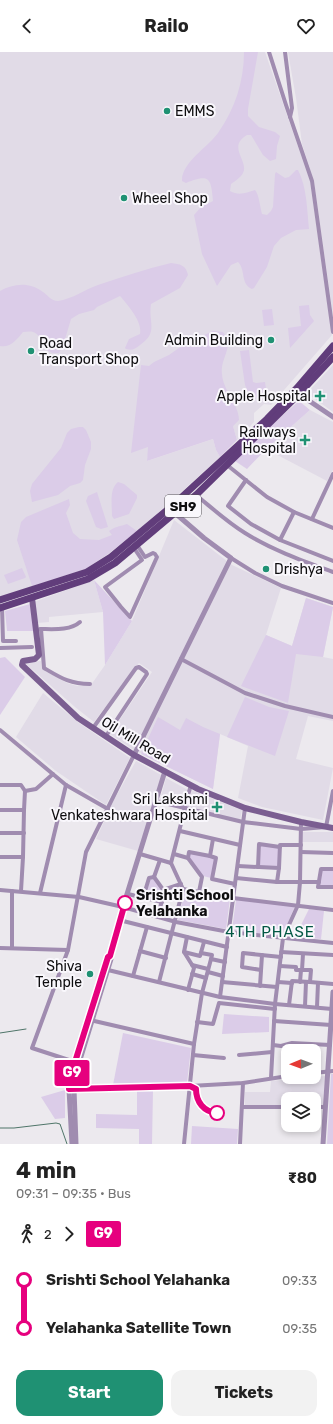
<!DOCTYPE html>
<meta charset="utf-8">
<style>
body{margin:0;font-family:Rubik,sans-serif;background:#f2f2f2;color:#222;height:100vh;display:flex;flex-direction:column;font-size:15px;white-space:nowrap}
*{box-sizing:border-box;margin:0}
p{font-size:13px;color:#767676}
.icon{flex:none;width:22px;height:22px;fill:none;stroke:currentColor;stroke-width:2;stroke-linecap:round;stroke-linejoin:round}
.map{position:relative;height:1092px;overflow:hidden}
.details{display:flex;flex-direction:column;background:#fff;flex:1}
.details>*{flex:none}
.badge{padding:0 8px;border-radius:3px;font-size:14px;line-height:26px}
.needle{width:26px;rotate:269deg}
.fabs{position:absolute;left:281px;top:992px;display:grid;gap:8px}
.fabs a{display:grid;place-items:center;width:40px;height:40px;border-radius:8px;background:#fff;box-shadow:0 2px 6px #0003;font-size:20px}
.map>.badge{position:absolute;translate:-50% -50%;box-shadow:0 0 0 2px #fff}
.legs{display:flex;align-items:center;gap:6px;height:44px;padding:0 16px;font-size:13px}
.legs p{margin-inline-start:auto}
.summary{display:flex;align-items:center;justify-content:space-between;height:68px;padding:0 16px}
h1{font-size:22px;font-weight:700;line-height:30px}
.action{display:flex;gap:8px;margin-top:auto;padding:8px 16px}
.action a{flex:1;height:46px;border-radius:12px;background:#1f9173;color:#fff;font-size:16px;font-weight:700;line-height:46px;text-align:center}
.action a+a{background:#f2f2f2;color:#222}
ul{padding:0 16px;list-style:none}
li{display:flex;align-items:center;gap:14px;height:48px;font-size:15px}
li i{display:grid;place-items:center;width:6px;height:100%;margin:0 5px;background:currentColor}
li i::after{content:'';width:10px;height:10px;margin:-5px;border:3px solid;border-radius:50%;background:#fff}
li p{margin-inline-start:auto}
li:first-child i{background:linear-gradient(#0000 50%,currentColor 0)}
li:last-child i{background:linear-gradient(currentColor 50%,#0000 0)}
header{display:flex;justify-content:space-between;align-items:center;height:52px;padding:0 16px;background:#fff;font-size:18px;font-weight:700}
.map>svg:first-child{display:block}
.built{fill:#e1dbe7}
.green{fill:#dbcce8}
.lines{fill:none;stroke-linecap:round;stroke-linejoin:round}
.stream{stroke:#4f7569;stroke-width:1}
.minor{stroke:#a08cb0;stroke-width:4}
.tertiary{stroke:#a08cb0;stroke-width:5}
.secondary{stroke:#7b5e91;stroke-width:6}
.primary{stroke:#613d7b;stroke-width:7}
.line-1-casing{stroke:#fff;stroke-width:9}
.line-1{stroke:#e6007e;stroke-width:6}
.poi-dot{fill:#1f9173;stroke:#f9f7fc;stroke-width:1.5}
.stop-1-dot{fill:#fff;stroke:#e6007e;stroke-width:2}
.labels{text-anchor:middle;stroke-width:4;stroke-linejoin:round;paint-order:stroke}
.shield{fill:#f9f7fc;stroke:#545356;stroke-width:1}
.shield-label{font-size:13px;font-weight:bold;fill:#0e0d0f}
.poi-label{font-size:14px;fill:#0e0d0f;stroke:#f9f7fc;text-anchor:end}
.street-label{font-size:14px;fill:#0e0d0f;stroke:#f9f7fc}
.stop-label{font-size:14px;font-weight:bold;fill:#0e0d0f;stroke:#f9f7fc;text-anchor:start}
.neighbourhood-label{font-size:15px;letter-spacing:1px;fill:#035844;stroke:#f9f7fc}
</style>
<header><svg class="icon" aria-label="back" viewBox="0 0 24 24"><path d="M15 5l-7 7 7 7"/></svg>Railo<svg class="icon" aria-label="heart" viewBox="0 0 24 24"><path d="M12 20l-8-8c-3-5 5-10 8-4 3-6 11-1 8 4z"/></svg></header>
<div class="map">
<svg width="333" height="1092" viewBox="0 0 333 1092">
<rect width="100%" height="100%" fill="#ece9ee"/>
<g class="built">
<polygon points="0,0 265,0 310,129 332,283 271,353 264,352 254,361 254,370 237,388 218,324 149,395 147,409 213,387 216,398 220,405 139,478 108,502 85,517 0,545"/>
<polygon points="288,0 333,0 333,264 314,129 302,92 296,46"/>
<polygon points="333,313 333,360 307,341"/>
<polygon points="310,358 333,370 333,418 327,429 266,397"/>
<polygon points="174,468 232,513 281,536 266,583 292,594 306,546 333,555 323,605 333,607 333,669 308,664 296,707 333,716 323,768 262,755 238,746 248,694 220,682 213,737 132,697 110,682 152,620 139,611 94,670 75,655 26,612 27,610 41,609 42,617 67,631 77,634 91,633 105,613 132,569"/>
<polygon points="94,528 103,560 49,565 49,570 37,571 34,550"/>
<polygon points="43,641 79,671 130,706 106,753 56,719 16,685"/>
<polygon points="136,709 163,724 138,799 96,787 114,748"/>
<polygon points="166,726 188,738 183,754 160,748"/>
<polygon points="191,738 242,758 240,769 186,755"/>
<rect x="302" y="780" width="31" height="10"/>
<polygon points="325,1024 323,1054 314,1053 314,1047 288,1047 288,1053 245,1053 245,1040 270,1040 271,1029"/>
</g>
<g class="green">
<path d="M 244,0 L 258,0 L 248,57 L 248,64 L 259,75 L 275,80 L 280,84 L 277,94 L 276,107 L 270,109 L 263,103 L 251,83 L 247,83 C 225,96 253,111 241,124 C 238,127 234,130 231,132 L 230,139 C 239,144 246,141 255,138 C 259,142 260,155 262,162 L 267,163 L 271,159 L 273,155 L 275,122 L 276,120 L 285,126 L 289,125 L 296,118 L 298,118 C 307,135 307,158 309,177 L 296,178 L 281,186 L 274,194 L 267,215 L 254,236 L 252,237 C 240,232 246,218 238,210 L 231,213 L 217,234 L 202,202 L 194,163 L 201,155 L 213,149 C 211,125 209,122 186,131 L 182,129 C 181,111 208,95 218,81 C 235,57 244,29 244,0 Z"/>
<path d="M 171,211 C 180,212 186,213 188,223 L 180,236 L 151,252 C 148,271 159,280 140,293 C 135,297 132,299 126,297 L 125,296 L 129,287 L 140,282 C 143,270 127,252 120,244 L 97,255 L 94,258 L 79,262 L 71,267 L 63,294 L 59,301 C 40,303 45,284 33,280 C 30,279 26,280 23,280 C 17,287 11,296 0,294 L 0,239 C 14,231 30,230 43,240 C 48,243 51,249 58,249 C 72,247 84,238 98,233 C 122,225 146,217 171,211 Z"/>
<polygon points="309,253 310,263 314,269 290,296 288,276 301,274 299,254"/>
<polygon points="272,257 274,273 264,274 262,258"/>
<path d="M 213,279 L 223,280 C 235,296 220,305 222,322 C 223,339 239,352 239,368 L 233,374 L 237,388 L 220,405 L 216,398 L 213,387 L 147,409 L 148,395 L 131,401 L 141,313 L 149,314 L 154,310 L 169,303 L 186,291 Z"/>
<polygon points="249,298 253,330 256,331 265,330 266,337 254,348 248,340 245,333 240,299"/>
<polygon points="299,349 310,358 266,397 247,417 232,407"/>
<polygon points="79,375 83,375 86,378 91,390 91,397 85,413 83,428 80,431 70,434 58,443 32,450 30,439 32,432 61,396 67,381 71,377"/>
<path d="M 118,430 L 124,432 L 137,443 L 137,446 L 129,462 L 114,467 L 112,464 C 112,453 109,437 118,430 Z"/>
<polygon points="97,440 108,475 101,477 96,475 86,449 88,444"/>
<path d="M 69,447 L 70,453 L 66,461 L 73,481 L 80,487 L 99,488 L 112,483 L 109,479 C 114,475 121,474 127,472 L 137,479 L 108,502 L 85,517 L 32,534 L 17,488 L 21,470 L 26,465 Z"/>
<polygon points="22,516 26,525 25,526 8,532 4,523"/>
<polygon points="94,528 132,569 105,613 103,560"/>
<polygon points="306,546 333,555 323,605 296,602 288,651 241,634 266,583 292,594"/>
<polygon points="30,552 34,579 7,579 5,559"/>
<polygon points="5,605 25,625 0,663 0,606"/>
<polygon points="245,645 269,655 289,659 275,704 227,685"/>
<polygon points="158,665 180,678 186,666 203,675 220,682 213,737 141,702"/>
<polygon points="261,793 279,795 278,815 259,814"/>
<polygon points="190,801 215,806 211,826 203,824 189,806"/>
<polygon points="322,818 333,818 333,834 320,833"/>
<polygon points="154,827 162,839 160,848 146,844 150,828"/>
<polygon points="185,838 230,847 226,877 178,868"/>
<polygon points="236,848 295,854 282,884 232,878"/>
<polygon points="309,857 324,859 321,887 295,885"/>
<polygon points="224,962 269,965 269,980 222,982"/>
<polygon points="123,981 191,996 187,1031 113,1033"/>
<polygon points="331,1022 333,1022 333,1092 327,1092"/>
<polygon points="137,1037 153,1038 152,1092 139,1092 139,1077 96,1076 96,1062 137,1063"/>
<polygon points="65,1038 65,1066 55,1067 41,1045"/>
<polygon points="192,1074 238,1077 237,1092 191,1092"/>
</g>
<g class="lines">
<g class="stream">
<polyline points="0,981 26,977"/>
<polyline points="0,1076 14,1076 56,1071 60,1072 67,1092"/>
</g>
<g class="minor">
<polyline points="269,0 286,53 312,129 333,280"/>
<polyline points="285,0 292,56 290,65"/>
<polyline points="227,413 267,445 294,460 333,476"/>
<polyline points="246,428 228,454 251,472 280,488 333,509"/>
<path d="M 196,443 C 212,456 227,470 245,481 C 272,498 303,509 333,520"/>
<polyline points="312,467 333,422"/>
<polyline points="280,488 294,460"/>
<polyline points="134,496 142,508 105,535 121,555 130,565 157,505 155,502 153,501 145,505 137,493"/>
<polyline points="231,506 255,521 282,534 333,551"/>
<polyline points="2,555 3,589 16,589"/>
<path d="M 40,577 C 52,577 70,579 80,570"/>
<path d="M 41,577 L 44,616 C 61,626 70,632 90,632"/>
<polyline points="0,596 32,595"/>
<polyline points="181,607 245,641 285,654 333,665"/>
<polyline points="93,676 136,616 139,615 146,620 147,622 106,684"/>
<polyline points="0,678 66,733 108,757"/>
<polyline points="0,733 21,733 25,739"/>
<polyline points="156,749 243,770 301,777 326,775 333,739"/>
<polyline points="184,756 191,733"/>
<polyline points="0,758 24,758 25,739 36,737 53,722"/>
<polyline points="180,779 240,793"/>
<polyline points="0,781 24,781"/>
<polyline points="213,787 210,804 216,806 212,827 235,832"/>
<polyline points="301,800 333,801"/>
<polyline points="140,802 171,811"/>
<polyline points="174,802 188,806 202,825 199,840"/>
<polyline points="0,805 23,805 24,758"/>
<polyline points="188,806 189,800 210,804"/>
<polyline points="171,811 185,756"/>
<polyline points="238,814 279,816 277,830"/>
<polyline points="258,815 259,792 280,795"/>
<polyline points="279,816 280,793 301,793"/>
<polyline points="333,817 321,817 318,835 333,835"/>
<polyline points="154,825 164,839 158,865"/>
<polyline points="154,825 160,808"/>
<polyline points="236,826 277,830 319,830"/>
<polyline points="183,837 233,846 333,858"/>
<polyline points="0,838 79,845 123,855 176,870 229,880 333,891"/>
<polyline points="163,838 181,832"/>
<polyline points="21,839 23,805"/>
<polyline points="40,841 66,733"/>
<polyline points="128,842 162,850"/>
<polyline points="143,846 149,826 154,825"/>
<polyline points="119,868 227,895"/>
<polyline points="187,885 184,900 194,916 188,938"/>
<polyline points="0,896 68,898"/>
<polyline points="12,896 12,839"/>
<polyline points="140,899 166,906"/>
<polyline points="184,900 200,904 204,890"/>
<polyline points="281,900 333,903"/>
<polyline points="201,901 212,903 211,907"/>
<polyline points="303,902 302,918 311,918 310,930 333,932"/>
<polyline points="192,913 208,917"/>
<polyline points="280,914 296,915 296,918 301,918"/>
<polyline points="108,918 220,945 275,952 332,957"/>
<polyline points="261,918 242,915 243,901 281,905"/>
<polyline points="208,920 223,924"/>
<polyline points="192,922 206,926"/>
<polyline points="133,924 147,875"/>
<polyline points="159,930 183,837 171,811"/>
<polyline points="222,930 277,935"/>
<polyline points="278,930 292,931"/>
<polyline points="300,930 301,918 302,918"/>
<polyline points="260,934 262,903"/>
<polyline points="220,945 245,756"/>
<polyline points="289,953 292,929 310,930"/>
<polyline points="305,954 306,930"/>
<polyline points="317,955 318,931"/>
<polyline points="90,968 194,992"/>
<polyline points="274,969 331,973"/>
<polyline points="197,970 213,972 219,951 275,957"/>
<polyline points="273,993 281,994 292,991 330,993"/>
<polyline points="193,1003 224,1006"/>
<polyline points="239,1003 272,1000"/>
<polyline points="75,1010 32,996 68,898 86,800 134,703"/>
<polyline points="314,1021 333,1019"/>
<polyline points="271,1026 275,952 283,886 298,853 300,830 301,770"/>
<polyline points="71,1037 190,1034 243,1031 288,1024"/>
<polyline points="242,1055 288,1055"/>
<polyline points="314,1055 325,1055"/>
<polyline points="184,1092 194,992 202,941 211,907 225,910"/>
<polyline points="240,1092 243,1031"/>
</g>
<g class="tertiary">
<polyline points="299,342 333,365"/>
<polyline points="134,703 231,506 204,486 175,461"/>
<polyline points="72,1092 69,1037 70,1025 108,905 110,904 119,868 165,719"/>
<polyline points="76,1092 74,1037 75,1024 111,907 110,904"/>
<polyline points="323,1092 333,940"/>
</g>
<polyline class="secondary" points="32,546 39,603 35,607 23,609 22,613 78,666 134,703 198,737 245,756 301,770 333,776"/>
<g class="primary">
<polyline points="0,548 87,520 111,505 172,454 267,367 297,336 333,294"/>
<polyline points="0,556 88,527 115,511 196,443 299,342 333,305"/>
</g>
</g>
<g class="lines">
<defs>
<path id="line-1" d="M 125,851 L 110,904 L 108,905 L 75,1010 L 69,1037 L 190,1034 L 196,1037 C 196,1050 204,1060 217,1061"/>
</defs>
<use href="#line-1" class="line-1-casing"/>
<use href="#line-1" class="line-1"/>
</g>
<g class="poi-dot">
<circle cx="167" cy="59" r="4"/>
<circle cx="124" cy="146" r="4"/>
<circle cx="271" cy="288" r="4"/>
<circle cx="31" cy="299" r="4"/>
<path d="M318 338h4v4h4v4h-4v4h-4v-4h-4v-4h4z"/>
<path d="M303 382h4v4h4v4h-4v4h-4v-4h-4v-4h4z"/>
<circle cx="266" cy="517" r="4"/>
<path d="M215 749h4v4h4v4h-4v4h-4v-4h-4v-4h4z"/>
<circle cx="90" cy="922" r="4"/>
</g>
<g class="stop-1-dot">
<circle cx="125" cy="851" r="7"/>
<circle cx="217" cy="1061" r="7"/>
</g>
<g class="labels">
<rect class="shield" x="165" y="443" width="36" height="22" rx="3"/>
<g class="shield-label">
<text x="183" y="459">SH9</text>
</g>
<g class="poi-label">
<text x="175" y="64" text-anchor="start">EMMS</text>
<text x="132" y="151" text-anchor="start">Wheel Shop</text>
<text x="263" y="293">Admin Building</text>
<text x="39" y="296" text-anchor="start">Road<tspan x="39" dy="16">Transport Shop</tspan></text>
<text x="311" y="349">Apple Hospital</text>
<text x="296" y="385">Railways<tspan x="296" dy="16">Hospital</tspan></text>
<text x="274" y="522" text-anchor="start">Drishya</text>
<text x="208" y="752">Sri Lakshmi<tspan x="208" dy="16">Venkateshwara Hospital</tspan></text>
<text x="82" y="919">Shiva<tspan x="82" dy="16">Temple</tspan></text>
</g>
<g class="street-label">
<text transform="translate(136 688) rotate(31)" y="5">Oil Mill Road</text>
</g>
<g class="stop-label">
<text x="136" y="848">Srishti School<tspan x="136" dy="16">Yelahanka</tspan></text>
</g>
<g class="neighbourhood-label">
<text x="270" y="885">4TH PHASE</text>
</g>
</g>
</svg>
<div class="fabs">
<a><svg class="needle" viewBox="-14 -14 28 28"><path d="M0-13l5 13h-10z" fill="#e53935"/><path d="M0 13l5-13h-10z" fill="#767676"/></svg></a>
<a><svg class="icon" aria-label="layers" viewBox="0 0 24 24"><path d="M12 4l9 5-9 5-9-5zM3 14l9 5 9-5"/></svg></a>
</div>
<b class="badge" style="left:72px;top:1021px;background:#e6007e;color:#fff">G9</b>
</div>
<section class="details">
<div class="summary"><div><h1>4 min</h1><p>09:31 – 09:35 · Bus</p></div><b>₹80</b></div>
<div class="legs"><svg class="icon" aria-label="walk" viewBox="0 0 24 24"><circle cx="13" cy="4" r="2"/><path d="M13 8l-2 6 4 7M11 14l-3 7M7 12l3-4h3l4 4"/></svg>2<svg class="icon" aria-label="forward" viewBox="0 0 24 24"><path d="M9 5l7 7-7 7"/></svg><b class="badge" style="background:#e6007e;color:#fff">G9</b></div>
<ul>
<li><i style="color:#e6007e"></i><b>Srishti School Yelahanka</b><p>09:33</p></li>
<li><i style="color:#e6007e"></i><b>Yelahanka Satellite Town</b><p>09:35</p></li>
</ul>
<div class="action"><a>Start</a><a>Tickets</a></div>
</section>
